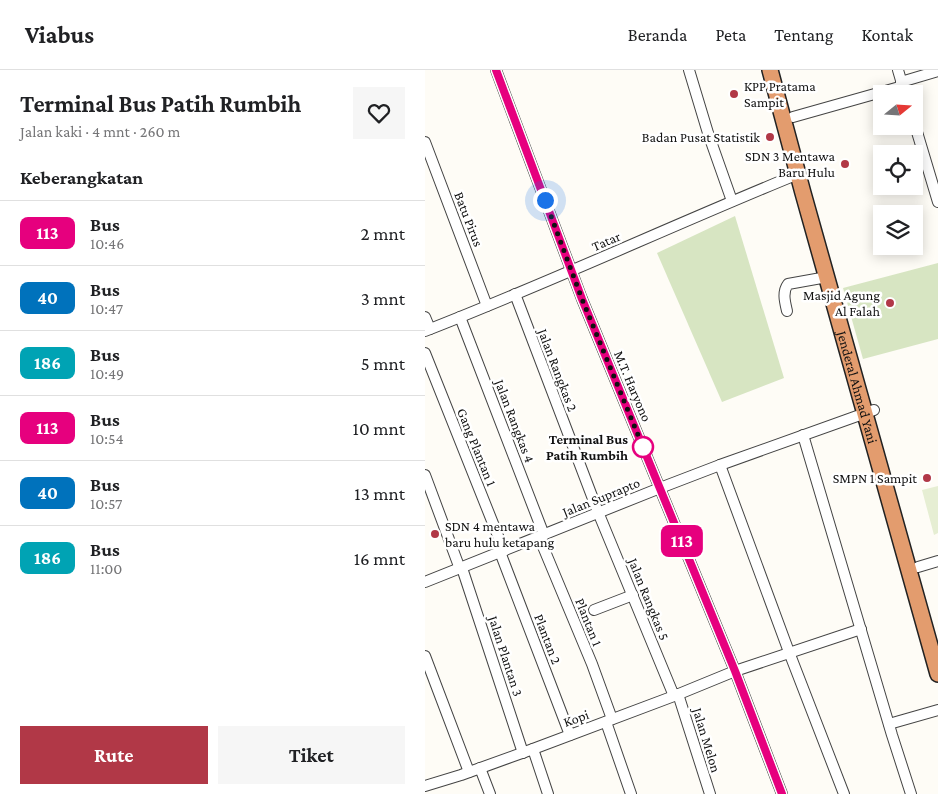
<!DOCTYPE html>
<html lang="id">
<meta charset="utf-8">
<style>
body{margin:0;font-family:"Crimson Pro",serif;background:#f6f6f6;color:#202124;height:100vh;display:flex;flex-direction:column;font-size:19px;white-space:nowrap}
*{box-sizing:border-box;margin:0}
p{font-size:16px;color:#757577}
.icon{flex:none;width:28px;height:28px;fill:none;stroke:currentColor;stroke-width:2;stroke-linecap:round;stroke-linejoin:round}
.map{position:relative;flex:1;overflow:hidden}
.panel{display:flex;flex-direction:column;background:#fff;width:425px}
.panel>*{flex:none}
.badge{padding:0 10px;border-radius:8px;font-size:18px;line-height:32px}
.needle{width:32px;rotate:72deg}
.fabs{position:absolute;left:448px;top:15px;display:grid;gap:10px}
.fabs a{display:grid;place-items:center;width:50px;height:50px;border-radius:0px;background:#fff;box-shadow:0 2px 12px #0003;font-size:25px}
.you{position:absolute;width:25px;height:25px;margin:-12px;border:4px solid #fff;border-radius:50%;background:#1a73e8;box-shadow:0 0 0 8px #1a73e833}
.map>.badge{position:absolute;translate:-50% -50%;box-shadow:0 0 0 2px #fff}
h2{padding:0 20px;font-size:19px;line-height:45px}
.round{display:grid;place-items:center;flex:none;width:52px;height:52px;border-radius:0px;background:#f6f6f6}
.head{display:flex;align-items:center;justify-content:space-between;height:85px;padding:0 20px}
h1{font-size:24px;font-weight:700;line-height:38px}
.button{display:flex;gap:10px;margin-top:auto;padding:10px 20px}
.button a{flex:1;height:58px;border-radius:0px;background:#b13847;color:#fff;font-size:20px;font-weight:700;line-height:58px;text-align:center}
.button a+a{background:#f6f6f6;color:#202124}
ul{padding:0;list-style:none}
li{display:flex;align-items:center;gap:15px;height:65px;padding:0 20px;border-top:1px solid #e0e0e0}
li div{flex:1}
li b{display:block;font-size:19px}
li em{font-style:normal}
li .badge{min-width:55px;font-weight:700;text-align:center}
header{display:flex;align-items:center;gap:30px;box-sizing:border-box;height:70px;padding:0 25px;background:#fff;border-bottom:1px solid #e0e0e0}
header strong{font-size:24px}
nav{display:flex;gap:28px;margin-inline-start:auto;font-size:18px}
main{display:flex;flex:1;min-height:0}
.map>svg:first-child{display:block}
.green{fill:#d7e5c2}
.pitch{fill:#e6eed3}
.lines{fill:none;stroke-linecap:round;stroke-linejoin:round}
.minor-casing{stroke:#444;stroke-width:12}
.highway-casing{stroke:#222;stroke-width:18}
.minor{stroke:#fff;stroke-width:10}
.highway{stroke:#e39c6e;stroke-width:15}
.line-casing{stroke:#fff;stroke-width:11}
.line{stroke:#e6007e;stroke-width:8}
.walk{stroke:#111;stroke-width:5;stroke-dasharray:0 9}
.poi-dot{fill:#b13847;stroke:#fff;stroke-width:2}
.stop-dot{fill:#fff;stroke:#e6007e;stroke-width:2.5}
.labels{text-anchor:middle;stroke-width:5;stroke-linejoin:round;paint-order:stroke}
.poi-label{font-size:14px;fill:#111;stroke:#fff;text-anchor:end}
.street-label{font-size:14px;fill:#111;stroke:#fff}
.stop-label{font-size:14px;font-weight:bold;fill:#111;stroke:#fff;text-anchor:end}
</style>
<header>
<strong>Viabus</strong>
<nav><a>Beranda</a><a>Peta</a><a>Tentang</a><a>Kontak</a></nav>
</header>
<main>
<section class="panel">
<div class="head"><div><h1>Terminal Bus Patih Rumbih</h1><p>Jalan kaki · 4 mnt · 260 m</p></div><a class="round"><svg class="icon" aria-label="heart" viewBox="0 0 24 24"><path d="M12 20l-8-8c-3-5 5-10 8-4 3-6 11-1 8 4z"/></svg></a></div>
<h2>Keberangkatan</h2>
<ul>
<li><span class="badge" style="background:#e6007e;color:#fff">113</span><div><b>Bus</b><p>10:46</p></div><em>2 mnt</em></li>
<li><span class="badge" style="background:#0072bc;color:#fff">40</span><div><b>Bus</b><p>10:47</p></div><em>3 mnt</em></li>
<li><span class="badge" style="background:#00a3b4;color:#fff">186</span><div><b>Bus</b><p>10:49</p></div><em>5 mnt</em></li>
<li><span class="badge" style="background:#e6007e;color:#fff">113</span><div><b>Bus</b><p>10:54</p></div><em>10 mnt</em></li>
<li><span class="badge" style="background:#0072bc;color:#fff">40</span><div><b>Bus</b><p>10:57</p></div><em>13 mnt</em></li>
<li><span class="badge" style="background:#00a3b4;color:#fff">186</span><div><b>Bus</b><p>11:00</p></div><em>16 mnt</em></li>
</ul>
<div class="button"><a>Rute</a><a>Tiket</a></div>
</section>
<div class="map">
<svg width="513" height="724" viewBox="0 0 513 724">
<rect width="100%" height="100%" fill="#fefcf6"/>
<g class="green">
<polygon points="310,146 359,308 297,332 232,183"/>
<polygon points="513,193 513,269 438,289 418,218"/>
</g>
<polygon class="pitch" points="513,416 513,463 509,465 497,420"/>
<g class="lines">
<defs>
<g id="minor">
<polyline points="71,0 157,229 310,601 357,724"/>
<polyline points="264,0 283,63 307,131"/>
<polyline points="473,0 480,24"/>
<polyline points="476,12 513,1"/>
<polyline points="368,47 478,16"/>
<polyline points="489,52 513,132"/>
<polyline points="0,72 62,236"/>
<polyline points="90,224 173,442 249,626"/>
<path d="M 362,241 C 360,232 357,222 363,214 L 402,207"/>
<polyline points="0,247 5,259"/>
<polyline points="35,247 119,465"/>
<path d="M 0,261 C 126,212 248,155 373,104"/>
<polyline points="0,283 79,481"/>
<polyline points="378,365 467,665 486,724"/>
<polyline points="295,395 364,582 419,724"/>
<polyline points="0,405 35,499"/>
<polyline points="114,467 167,594 187,649"/>
<polyline points="75,482 145,665"/>
<polyline points="493,497 513,491"/>
<polyline points="37,498 98,683"/>
<polyline points="0,512 235,418 295,395 449,340"/>
<polyline points="169,540 208,525"/>
<polyline points="0,586 44,702"/>
<polyline points="253,624 285,724"/>
<polyline points="181,652 206,724"/>
<polyline points="464,654 513,640"/>
<polyline points="108,679 123,724"/>
<polyline points="55,698 65,724"/>
<polyline points="0,716 36,705 108,679 249,626 310,601 436,559"/>
</g>
<g id="highway">
<path id="s1" d="M 345,0 L 378,123 L 513,604"/>
</g>
</defs>
<use href="#minor" class="minor-casing"/>
<use href="#highway" class="highway-casing"/>
<use href="#minor" class="minor"/>
<use href="#highway" class="highway"/>
</g>
<g class="lines">
<defs>
<polyline id="line" points="71,0 157,229 310,601 357,724"/>
</defs>
<use href="#line" class="line-casing"/>
<use href="#line" class="line"/>
<polyline class="walk" points="120,130 157,229 218,377"/>
</g>
<g class="poi-dot">
<circle cx="309" cy="24" r="5"/>
<circle cx="345" cy="67" r="5"/>
<circle cx="420" cy="94" r="5"/>
<circle cx="465" cy="233" r="5"/>
<circle cx="502" cy="408" r="5"/>
<circle cx="10" cy="464" r="5"/>
</g>
<circle class="stop-dot" cx="218" cy="377" r="10"/>
<g class="labels">
<g class="poi-label">
<text x="319" y="21" text-anchor="start">KPP Pratama<tspan x="319" dy="16">Sampit</tspan></text>
<text x="335" y="72">Badan Pusat Statistik</text>
<text x="410" y="91">SDN 3 Mentawa<tspan x="410" dy="16">Baru Hulu</tspan></text>
<text x="455" y="230">Masjid Agung<tspan x="455" dy="16">Al Falah</tspan></text>
<text x="492" y="413">SMPN 1 Sampit</text>
<text x="20" y="461" text-anchor="start">SDN 4 mentawa<tspan x="20" dy="16">baru hulu ketapang</tspan></text>
</g>
<g class="street-label">
<text transform="translate(44 149) rotate(69)" y="5">Batu Pirus</text>
<text transform="translate(181 171) rotate(-23)" y="5">Tatar</text>
<text transform="translate(133 300) rotate(69)" y="5">Jalan Rangkas 2</text>
<text transform="translate(208 316) rotate(67)" y="5">M.T. Haryono</text>
<text dy="5" stroke="none"><textPath href="#s1" startOffset="329">Jenderal Ahmad Yani</textPath></text>
<text transform="translate(90 351) rotate(69)" y="5">Jalan Rangkas 4</text>
<text transform="translate(52 377) rotate(68)" y="5">Gang Plantan 1</text>
<text transform="translate(176 427) rotate(-22)" y="5">Jalan Suprapto</text>
<text transform="translate(224 529) rotate(68)" y="5">Jalan Rangkas 5</text>
<text transform="translate(164 552) rotate(68)" y="5">Plantan 1</text>
<text transform="translate(123 569) rotate(69)" y="5">Plantan 2</text>
<text transform="translate(81 586) rotate(72)" y="5">Jalan Plantan 3</text>
<text transform="translate(151 648) rotate(-20)" y="5">Kopi</text>
<text transform="translate(282 670) rotate(73)" y="5">Jalan Melon</text>
</g>
<g class="stop-label">
<text x="203" y="374">Terminal Bus<tspan x="203" dy="16">Patih Rumbih</tspan></text>
</g>
</g>
</svg>
<div class="fabs">
<a><svg class="needle" viewBox="-14 -14 28 28"><path d="M0-13l5 13h-10z" fill="#e53935"/><path d="M0 13l5-13h-10z" fill="#757577"/></svg></a>
<a><svg class="icon" aria-label="locate" viewBox="0 0 24 24"><circle cx="12" cy="12" r="6"/><path d="M12 2v4M12 18v4M2 12h4M18 12h4"/></svg></a>
<a><svg class="icon" aria-label="layers" viewBox="0 0 24 24"><path d="M12 4l9 5-9 5-9-5zM3 14l9 5 9-5"/></svg></a>
</div>
<div class="you" style="left:120px;top:130px"></div>
<b class="badge" style="left:257px;top:471px;background:#e6007e;color:#fff">113</b>
</div>
</main>
